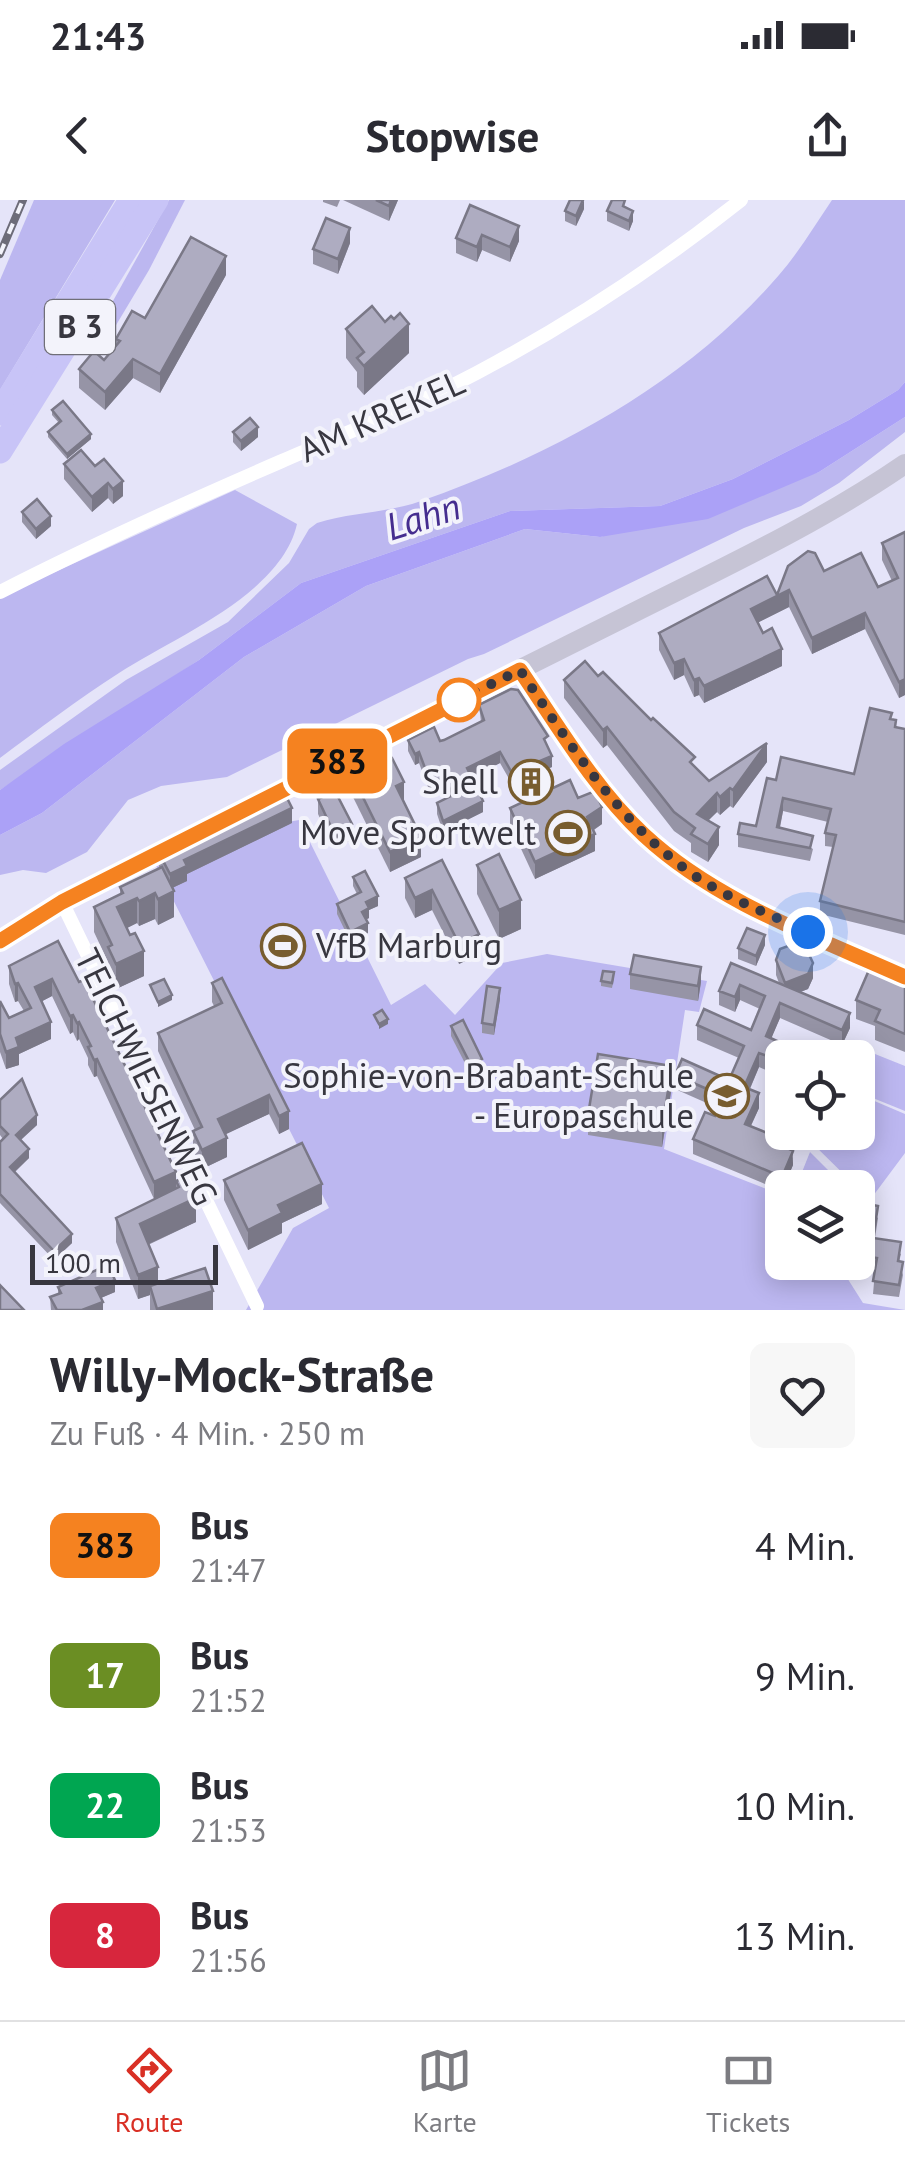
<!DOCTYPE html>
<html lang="de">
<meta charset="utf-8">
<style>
body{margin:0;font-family:"PT Sans",sans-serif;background:#f7f7f7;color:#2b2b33;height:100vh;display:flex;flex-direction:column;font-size:38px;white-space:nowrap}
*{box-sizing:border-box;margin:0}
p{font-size:32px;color:#7c7c81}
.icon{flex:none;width:55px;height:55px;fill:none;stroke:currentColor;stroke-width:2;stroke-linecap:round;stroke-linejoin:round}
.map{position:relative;height:1110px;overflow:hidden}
.panel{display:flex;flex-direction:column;background:#fff;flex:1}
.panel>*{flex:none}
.badge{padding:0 20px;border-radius:15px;font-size:35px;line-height:65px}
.tools{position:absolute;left:765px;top:840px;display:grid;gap:20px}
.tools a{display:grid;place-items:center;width:110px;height:110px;border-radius:15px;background:#fff;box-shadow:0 5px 25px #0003;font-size:50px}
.scale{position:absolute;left:30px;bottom:25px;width:188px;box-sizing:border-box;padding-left:10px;border:5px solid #383740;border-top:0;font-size:28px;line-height:35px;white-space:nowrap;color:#383740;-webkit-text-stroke:8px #f3f3fb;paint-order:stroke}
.you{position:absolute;width:50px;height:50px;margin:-25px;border:8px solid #fff;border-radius:50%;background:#1a73e8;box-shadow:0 0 0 15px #1a73e833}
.map>.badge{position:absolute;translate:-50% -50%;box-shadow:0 0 0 5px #fff}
.round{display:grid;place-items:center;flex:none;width:105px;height:105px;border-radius:15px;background:#f7f7f7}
.head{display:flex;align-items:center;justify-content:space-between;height:170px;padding:0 50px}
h1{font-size:48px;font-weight:800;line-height:75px}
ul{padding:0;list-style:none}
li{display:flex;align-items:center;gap:30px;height:130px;padding:0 50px}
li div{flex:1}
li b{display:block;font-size:38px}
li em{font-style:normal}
li .badge{min-width:110px;font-weight:700;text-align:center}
.status{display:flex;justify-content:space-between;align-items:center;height:70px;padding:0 50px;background:#fff;direction:ltr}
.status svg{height:28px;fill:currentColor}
header{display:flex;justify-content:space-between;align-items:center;height:130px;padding:0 50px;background:#fff;font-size:45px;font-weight:800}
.tab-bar{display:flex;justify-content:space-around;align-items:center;height:140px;border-top:2px solid #e1e1e2;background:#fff;font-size:28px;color:#7c7c81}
.tab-bar a{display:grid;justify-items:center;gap:5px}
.tab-bar .active{color:#d93025}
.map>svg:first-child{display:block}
.green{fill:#bcb7f0}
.water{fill:#aba1f7}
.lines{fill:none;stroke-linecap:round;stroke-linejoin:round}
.minor{stroke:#fff;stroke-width:14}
.secondary{stroke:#c6c4d5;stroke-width:20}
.trunk{stroke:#c8c4f7;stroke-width:25}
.rail-casing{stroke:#6d6c79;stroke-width:8}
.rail{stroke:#f3f3fb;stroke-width:4;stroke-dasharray:11;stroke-linecap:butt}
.wall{fill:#9694a6}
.shaded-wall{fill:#7a7887}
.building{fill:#aeacc1;stroke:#7a7887;stroke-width:2.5}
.line-casing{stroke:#fff;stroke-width:22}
.line{stroke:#f58220;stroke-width:15}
.walk{stroke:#383740;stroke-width:10;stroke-dasharray:0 18}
.stop-dot{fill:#fff;stroke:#f58220;stroke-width:5}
.labels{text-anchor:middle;stroke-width:8;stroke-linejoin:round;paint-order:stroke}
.shield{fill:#f3f3fb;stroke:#706f78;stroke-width:2.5}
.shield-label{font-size:32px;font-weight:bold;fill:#383740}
.street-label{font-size:35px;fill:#383740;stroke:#f3f3fb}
.poi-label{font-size:35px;fill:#383740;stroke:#f3f3fb;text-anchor:end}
.water-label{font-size:38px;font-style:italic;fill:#452d8f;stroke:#f3f3fb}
</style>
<div class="status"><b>21:43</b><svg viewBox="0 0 49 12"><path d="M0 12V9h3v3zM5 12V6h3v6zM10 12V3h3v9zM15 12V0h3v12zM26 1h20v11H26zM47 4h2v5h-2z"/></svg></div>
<header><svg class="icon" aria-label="back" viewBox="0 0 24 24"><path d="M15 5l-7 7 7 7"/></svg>Stopwise<svg class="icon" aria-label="share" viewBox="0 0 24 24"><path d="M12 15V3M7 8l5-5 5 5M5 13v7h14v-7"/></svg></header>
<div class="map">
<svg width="905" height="1110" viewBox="0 0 905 1110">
<rect width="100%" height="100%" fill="#e5e4f9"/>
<g class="green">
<polygon points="34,0 115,0 0,190 0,80"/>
<polygon points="169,0 185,0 149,70 97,157 88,151 93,137"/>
<path d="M 832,0 L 905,0 L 905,182 L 898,190 L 849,220 L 733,279 L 660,306 L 510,311 L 301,383 L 199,460 L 0,590 L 0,570 L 126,480 L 228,422 L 289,363 L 309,329 L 317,323 C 351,312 388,313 421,301 C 555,254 686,183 779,75 C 799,52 815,25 832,0 Z"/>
<polygon points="905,217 905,232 839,283 801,306 744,328 484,454 468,459 227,577 161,586 128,600 87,652 46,673 23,670 0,675 0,635 42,613 244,457 366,386 525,329 600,337 819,272"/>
<path d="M 235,290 L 297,324 C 281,395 174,437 119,473 C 78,499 39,529 0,558 L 0,397 Z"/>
<polygon points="299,620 391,805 425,784 455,815 502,763 547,754 707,781 699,812 685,810 664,949 782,995 782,1062 845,1063 844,1073 863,1103 905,1110 246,1110 293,1028 329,1008 156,666 220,634"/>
<polygon points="865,850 905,866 905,911 858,892 858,869"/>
<polygon points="858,894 905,914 905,953 870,1000 809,940 814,933 858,932"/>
<polygon points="810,952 845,987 796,987"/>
</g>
<polygon class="water" points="905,182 905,217 819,272 708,319 600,337 525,329 366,386 244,457 42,613 0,635 0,590 64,544 199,460 301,383 510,311 660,306 733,279 849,220 898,190"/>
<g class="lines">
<g class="minor">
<path d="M 0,392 C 92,345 187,302 282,261 C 353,230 427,201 495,163 C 582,116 664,61 741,0"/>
<path d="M 520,471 C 558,526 595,589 644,635 C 717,702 816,737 905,777"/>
<polyline points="62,702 257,1106"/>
</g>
<g class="secondary">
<path d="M 225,620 C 357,550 491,484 625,417 C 720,369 818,324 905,264"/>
<polyline points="0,741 62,702 199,633"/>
</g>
<g class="trunk">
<polyline points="0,213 131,0"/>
<polyline points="0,251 156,0"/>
</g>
<defs>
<polyline id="rail" points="0,54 23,0"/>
</defs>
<use href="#rail" class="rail-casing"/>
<use href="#rail" class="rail"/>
</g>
<g class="wall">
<polygon points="323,0 340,0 337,7 323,2"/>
<polygon points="343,0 398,0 389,21"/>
<polygon points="470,5 519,41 510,62 482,50 477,62 456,53 456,38"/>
<polygon points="625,7 633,21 629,31 607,21 607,11"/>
<polygon points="584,9 576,26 565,21 565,11"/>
<polygon points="350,43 338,74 313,64 313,49"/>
<polygon points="226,75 160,193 133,178 105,210 79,188 79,169 104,160 116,146 116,139 145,118"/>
<polygon points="346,129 409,153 364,195 357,187 357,172 346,158"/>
<polygon points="52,210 91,239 67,259 48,237 48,232 59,223 52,215"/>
<polygon points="233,232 258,237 241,251 233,242"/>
<polygon points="64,264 95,266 123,296 113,304 108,298 92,312 64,279"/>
<polygon points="22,312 51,326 36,339 22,322"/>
<polygon points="905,332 905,495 899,498 865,429 812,454 789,407 757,423 782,466 704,503 699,495 694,497 684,475 674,480 659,450 659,433 777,395 824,371 878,387 892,381 882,360 882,343"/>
<polygon points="598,476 709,581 767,562 733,608 730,606 720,615 717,612 708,620 719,645 708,662 691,652 691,643 674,631 607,545 603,548 564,498 564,480"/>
<polygon points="479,505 548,547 552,567 544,570 544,582 522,591 518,582 512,584 500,563 472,577 483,612 443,632 437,614 437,603 448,597 444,588 431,595 419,563 415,565 408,551 408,540 440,541 481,522"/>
<polygon points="892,519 896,527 905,529 905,735 820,714 820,701 833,647 825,646 825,633 828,622 783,611 780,628 813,649 810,661 738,647 738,634 756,626 776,580 854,574"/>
<polygon points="351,573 404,602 421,657 390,672 351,593"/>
<polygon points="578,598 602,624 594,630 595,651 535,679 510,625 510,608"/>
<polygon points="318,599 352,640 334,648 318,614"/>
<polygon points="292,623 187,674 187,681 172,688 174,717 158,725 155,719 139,726 137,723 127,728 144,776 116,789 108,772 108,762 94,732 94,707 120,695 120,687 159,668 159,653"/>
<polygon points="442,660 479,754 459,764 432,710 415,718 405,698 405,678"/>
<polygon points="477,665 521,729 499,739 477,694"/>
<polygon points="353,677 378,706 369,710 369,718 366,720 368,733 350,741 337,714 337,704 357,694 353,686"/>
<polygon points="58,741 176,989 176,981 196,1022 148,1045 158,1084 213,1110 150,1110 150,1095 138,1099 116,1042 116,1018 154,999 97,876 94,877 88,865 88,858 79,839 77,841 73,832 70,834 52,796 42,801 51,839 19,854 19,865 6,869 0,852 0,801 9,818 24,811 18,801 15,802 9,784 9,766"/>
<polygon points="765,745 756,766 738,759 738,748"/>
<polygon points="776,760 813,778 808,789 800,792 850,828 842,845 780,818 771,838 777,856 770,872 759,867 750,889 759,908 751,926 792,950 793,965 782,991 693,954 693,939 715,916 718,908 675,889 675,875 729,880 739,858 697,840 697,825 751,830 760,809 740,800 735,812 719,805 719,791 731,763 779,783 776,775"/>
<polygon points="630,774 701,782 698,801 630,789"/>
<polygon points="614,778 612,788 601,786 601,781"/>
<polygon points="212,783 289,929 279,934 269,914 225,934 227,957 202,969 193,950 193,931 195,930 158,851 158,833 214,806 212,802"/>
<polygon points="905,786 905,852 875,840 875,826 856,819 856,800"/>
<polygon points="500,799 494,835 482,833 482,823"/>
<polygon points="451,826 482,869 471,875 451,836"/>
<polygon points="672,886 662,947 588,935 588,915"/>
<polygon points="0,900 37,925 21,940 29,958 15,972 72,1043 54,1060 0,1003 0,942 3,939 0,935"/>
<polygon points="224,980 322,1004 282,1023 282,1033 248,1050 224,1000"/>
<polygon points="858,1002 878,1018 875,1038 901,1054 899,1062 903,1075 899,1097 873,1094 875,1071 850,1067 850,1062 858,1062"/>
<polygon points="58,1087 115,1092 101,1098 103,1110 51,1110 50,1097 58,1094"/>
</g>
<g class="shaded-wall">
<polygon points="391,0 398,0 389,21 389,6"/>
<polygon points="584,0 584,9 576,26 576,16"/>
<polygon points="633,11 633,21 629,31 629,21"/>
<polygon points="519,26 519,41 510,62 510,47"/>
<polygon points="350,28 350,43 338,74 338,59"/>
<polygon points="482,35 482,50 477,62 477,47"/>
<polygon points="226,56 226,75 160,193 160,174"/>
<polygon points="409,124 409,153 364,195 364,166"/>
<polygon points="133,159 133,178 105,210 105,192"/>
<polygon points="258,227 258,237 241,251 241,241"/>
<polygon points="91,234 91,239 67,259 67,254"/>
<polygon points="123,281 123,296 113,304 113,289"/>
<polygon points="108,283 108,298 92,312 92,297"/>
<polygon points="51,316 51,326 36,339 36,329"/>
<polygon points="789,390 789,407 751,426 751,409"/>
<polygon points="865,413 865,429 812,454 812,438"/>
<polygon points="782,449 782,466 704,503 704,486"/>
<polygon points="684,459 684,475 674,480 674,463"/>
<polygon points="699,478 699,495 694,497 694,480"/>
<polygon points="905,479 905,495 899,498 899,482"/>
<polygon points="607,527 607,545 603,548 603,530"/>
<polygon points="767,543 767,562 733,608 733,590"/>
<polygon points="419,552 419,563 415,565 415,554"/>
<polygon points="500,552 500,563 467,580 467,568"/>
<polygon points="552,556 552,567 540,572 540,561"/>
<polygon points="518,570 518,582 512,584 512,573"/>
<polygon points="544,571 544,582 522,591 522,580"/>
<polygon points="444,577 444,588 431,595 431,584"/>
<polygon points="404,582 404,602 396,586"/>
<polygon points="730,588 730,606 720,615 720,597"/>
<polygon points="717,593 717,612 697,632 697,614"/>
<polygon points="783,598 783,611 777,640 777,627"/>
<polygon points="483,601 483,612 443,632 443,621"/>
<polygon points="602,607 602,624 587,634 587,617"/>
<polygon points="292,608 292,623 187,674 187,681 170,689 170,674 184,660"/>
<polygon points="352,624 352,640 334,648 334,633"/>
<polygon points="719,627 719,645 708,662 708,644"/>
<polygon points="595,634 595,651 535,679 535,662"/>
<polygon points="421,637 421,657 390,672 390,652"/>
<polygon points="432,690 432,710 415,718 415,698"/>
<polygon points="174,691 174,717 158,725 158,699"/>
<polygon points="155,693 155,719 139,726 139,701"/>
<polygon points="378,696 378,706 369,710 369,718 362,721 362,712 366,702"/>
<polygon points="137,698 137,723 117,733 117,707"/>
<polygon points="521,700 521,729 499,739 499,710"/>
<polygon points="368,723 368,733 350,741 350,732"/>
<polygon points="479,734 479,754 459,764 459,744"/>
<polygon points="765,735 765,745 756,766 756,756"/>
<polygon points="144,751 144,776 116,789 116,764"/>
<polygon points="813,763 813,778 808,789 785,798 785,783"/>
<polygon points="701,767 701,782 698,801 698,786"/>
<polygon points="52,779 52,796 35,805 35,787"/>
<polygon points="18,783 18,801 15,802 15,784"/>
<polygon points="740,785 740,800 735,812 735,797"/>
<polygon points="500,788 500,799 494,835 494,825"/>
<polygon points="172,795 172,800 158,807 158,802"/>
<polygon points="780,803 780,818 766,851 766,836"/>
<polygon points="850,813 850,828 842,845 842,830"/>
<polygon points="73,815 73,832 70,834 70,816"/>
<polygon points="388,819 388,824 379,829 379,824"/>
<polygon points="51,822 51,839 19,854 19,865 6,869 6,852 16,838"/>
<polygon points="79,822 79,839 77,841 77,823"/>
<polygon points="777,841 777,856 770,872 770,857"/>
<polygon points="759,853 759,867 744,902 744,887"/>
<polygon points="97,859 97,876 94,877 94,860"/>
<polygon points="482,859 482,869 471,875 471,865"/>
<polygon points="672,866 672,886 662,947 662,928"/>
<polygon points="759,893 759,908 745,938 745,924"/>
<polygon points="269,895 269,914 218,938 218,919"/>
<polygon points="289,911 289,929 279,934 279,916"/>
<polygon points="37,915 37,925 16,944 16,935"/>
<polygon points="227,938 227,957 202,969 202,950"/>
<polygon points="792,943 793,965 782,991 782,977"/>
<polygon points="29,949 29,958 10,976 10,967"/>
<polygon points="176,972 176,990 154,1000 154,982"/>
<polygon points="322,984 322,1004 282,1023 282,1033 248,1050 248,1030 278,1005"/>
<polygon points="196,998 196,1022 140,1048 140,1024"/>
<polygon points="72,1034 72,1043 54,1060 54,1051"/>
<polygon points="158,1067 158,1091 150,1086 150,1095 138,1099 138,1075"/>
<polygon points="115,1080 115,1092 96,1100 96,1088"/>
<polygon points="213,1091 213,1110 157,1110"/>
<polygon points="103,1102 103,1110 82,1110"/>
</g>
<g class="building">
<polygon points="376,0 391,0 389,6"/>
<polygon points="570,0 583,0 576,16 565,11"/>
<polygon points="612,0 625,0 623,6 633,11 629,21 607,11"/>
<polygon points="470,5 519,26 510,47 482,35 477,47 456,38"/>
<polygon points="326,18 350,28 338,59 313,49"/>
<polygon points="191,37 226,56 160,174 133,159 105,192 79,169 94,151 104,160 120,141 116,139 132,111 145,118"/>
<polygon points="372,106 385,122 391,116 394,119 400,113 409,124 364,166 357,158 364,152 346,129"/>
<polygon points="63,201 91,234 67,254 48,232 61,221 52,210"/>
<polygon points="250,218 258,227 241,241 233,232"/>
<polygon points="81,250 95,266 104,259 123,281 113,289 108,283 92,297 64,264"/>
<polygon points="37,299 51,316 36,329 22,312"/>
<polygon points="905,332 905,479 899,482 865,413 812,438 789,390 751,409 763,433 772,428 782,449 704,486 699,478 694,480 684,459 674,463 659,433 767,376 777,395 788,366 808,351 815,353 824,371 861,353 878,387 898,378 882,343"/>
<polygon points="585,461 598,476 603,472 651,520 653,518 695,557 690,562 709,581 767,543 733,590 730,588 720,597 717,593 697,614 719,627 708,644 691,634 695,628 674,612 607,527 603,530 564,480"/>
<polygon points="511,489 518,490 548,536 544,539 552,556 540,561 544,571 522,580 518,570 512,573 500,552 467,568 483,601 443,621 437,603 453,595 444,577 431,584 419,552 415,554 408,540 434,527 440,541 444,540 484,520 479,505"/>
<polygon points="870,508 892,513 890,519 896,520 895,527 905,529 905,722 820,701 836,635 825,633 831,609 783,598 777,627 813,636 810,648 738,634 740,623 756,626 767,578 776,580 781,557 854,574"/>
<polygon points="382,558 384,561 392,558 404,582 396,586 421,637 390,652 351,573"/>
<polygon points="570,580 578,598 595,591 602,607 587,617 595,634 535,662 510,608"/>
<polygon points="283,590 292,608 184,660 187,666 170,674 159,653"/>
<polygon points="335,591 352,624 334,633 318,599"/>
<polygon points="499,654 521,700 499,710 477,665"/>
<polygon points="442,660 479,734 459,744 432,690 415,698 405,678"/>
<polygon points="162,667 174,691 158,699 155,693 139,701 137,698 117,707 130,735 135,733 144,751 116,764 108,747 112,745 94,707 123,693 120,687"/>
<polygon points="365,671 378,696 366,702 369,708 362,712 368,723 350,732 337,704 361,692 353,677"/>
<polygon points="747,728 765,735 756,756 738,748"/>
<polygon points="58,741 79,782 84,780 176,972 154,982 97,859 94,860 88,847 91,846 79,822 77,823 73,815 70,816 52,779 35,787 51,822 16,838 19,847 6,852 0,834 0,801 9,818 31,808 18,783 15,784 9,766"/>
<polygon points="796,743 806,748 813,763 808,774 785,783 776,760 780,749"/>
<polygon points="634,755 701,767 698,786 630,774"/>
<polygon points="731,763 850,813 842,830 780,803 766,836 777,841 770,857 759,853 744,887 759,893 745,924 792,943 789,949 793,951 782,977 693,939 705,912 715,916 723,896 675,875 682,859 729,880 744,846 697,825 704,809 751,830 765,796 740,785 735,797 719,791"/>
<polygon points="869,770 905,786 905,834 875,821 880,810 856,800"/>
<polygon points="603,771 614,772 612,783 601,781"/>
<polygon points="222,778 289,911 279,916 269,895 218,919 227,938 202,950 193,931 202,927 158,833 222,803 212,783"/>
<polygon points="164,779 172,795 158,802 150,785"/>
<polygon points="487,786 500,788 494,825 482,823"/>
<polygon points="382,810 388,819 379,824 374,815"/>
<polygon points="463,820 482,859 471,865 451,826"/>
<polygon points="598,854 672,866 662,928 588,915"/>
<polygon points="22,879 37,915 16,935 29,949 10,967 72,1034 54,1051 0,994 0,942 8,934 0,926 0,900"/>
<polygon points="302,943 322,984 278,1005 282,1013 248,1030 224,980"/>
<polygon points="186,977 196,998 140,1024 158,1067 138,1075 116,1018 179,987 176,981"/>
<polygon points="858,1002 878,1006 873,1038 901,1042 898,1061 903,1062 899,1085 873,1081 877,1058 858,1055"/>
<polygon points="108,1065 115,1080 96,1088 103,1102 82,1110 57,1110 50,1097 61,1093 58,1087"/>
<polygon points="205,1068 213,1091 157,1109 150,1086"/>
<polygon points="0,1085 24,1110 0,1110"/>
</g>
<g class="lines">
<defs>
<path id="line" d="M 0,741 L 62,702 L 520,470 C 558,526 595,589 644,635 C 716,702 816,737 905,777"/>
</defs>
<use href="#line" class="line-casing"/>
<use href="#line" class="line"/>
<path class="walk" d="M 459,500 L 520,470 C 571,546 621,626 698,678 C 732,700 771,715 808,732"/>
</g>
<defs>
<symbol id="building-ring" viewBox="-11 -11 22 22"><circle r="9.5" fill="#f3f3fb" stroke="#785d2f" stroke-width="1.5"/><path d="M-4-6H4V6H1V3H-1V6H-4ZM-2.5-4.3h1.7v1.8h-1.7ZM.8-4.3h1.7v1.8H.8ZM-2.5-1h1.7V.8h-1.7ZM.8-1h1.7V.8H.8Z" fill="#785d2f"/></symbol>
<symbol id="stadium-ring" viewBox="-11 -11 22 22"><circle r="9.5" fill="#f3f3fb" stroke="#785d2f" stroke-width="1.5"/><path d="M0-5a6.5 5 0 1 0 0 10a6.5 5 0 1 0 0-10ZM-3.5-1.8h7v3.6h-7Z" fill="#785d2f"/></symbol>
<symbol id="school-ring" viewBox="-11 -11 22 22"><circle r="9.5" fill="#f3f3fb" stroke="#785d2f" stroke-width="1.5"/><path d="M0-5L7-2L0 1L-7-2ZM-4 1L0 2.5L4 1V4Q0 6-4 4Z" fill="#785d2f"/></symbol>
</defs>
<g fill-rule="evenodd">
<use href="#building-ring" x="506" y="557" width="50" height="50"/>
<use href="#stadium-ring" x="543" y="608" width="50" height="50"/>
<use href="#stadium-ring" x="258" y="721" width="50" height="50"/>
<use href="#school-ring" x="702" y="871" width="50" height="50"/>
</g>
<circle class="stop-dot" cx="459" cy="500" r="20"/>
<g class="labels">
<rect class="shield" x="45" y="100" width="70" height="54" rx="8"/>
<g class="shield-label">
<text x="80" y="138">B 3</text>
</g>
<g class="street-label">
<text transform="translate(382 216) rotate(-24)" y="12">AM KREKEL</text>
<text transform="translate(146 877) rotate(64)" y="12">TEICHWIESENWEG</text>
</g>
<g class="poi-label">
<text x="498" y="594">Shell</text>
<text x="536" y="645">Move Sportwelt</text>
<text x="316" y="758" text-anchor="start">VfB Marburg</text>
<text x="694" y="888">Sophie-von-Brabant-Schule<tspan x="694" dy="40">- Europaschule</tspan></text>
</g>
<g class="water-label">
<text transform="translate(423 317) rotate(-18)" y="13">Lahn</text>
</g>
</g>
</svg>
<div class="tools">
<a><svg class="icon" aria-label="locate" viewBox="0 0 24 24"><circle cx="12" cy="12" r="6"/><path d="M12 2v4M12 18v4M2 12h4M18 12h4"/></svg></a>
<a><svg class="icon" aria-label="layers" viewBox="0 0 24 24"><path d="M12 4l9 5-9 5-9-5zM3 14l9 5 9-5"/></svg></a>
</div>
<div class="scale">100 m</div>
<div class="you" style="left:808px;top:732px"></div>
<b class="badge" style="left:337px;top:561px;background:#f58220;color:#111">383</b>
</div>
<section class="panel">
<div class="head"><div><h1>Willy-Mock-Straße</h1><p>Zu Fuß · 4 Min. · 250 m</p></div><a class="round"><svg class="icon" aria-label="heart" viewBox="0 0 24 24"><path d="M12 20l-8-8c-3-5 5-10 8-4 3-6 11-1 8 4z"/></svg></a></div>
<ul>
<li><span class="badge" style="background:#f58220;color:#111">383</span><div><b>Bus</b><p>21:47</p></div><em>4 Min.</em></li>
<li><span class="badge" style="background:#6b8e23;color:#fff">17</span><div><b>Bus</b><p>21:52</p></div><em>9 Min.</em></li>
<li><span class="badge" style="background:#00a651;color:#fff">22</span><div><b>Bus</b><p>21:53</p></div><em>10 Min.</em></li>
<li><span class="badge" style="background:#d7263d;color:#fff">8</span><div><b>Bus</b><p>21:56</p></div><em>13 Min.</em></li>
</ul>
</section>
<nav class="tab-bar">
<a class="active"><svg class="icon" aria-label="directions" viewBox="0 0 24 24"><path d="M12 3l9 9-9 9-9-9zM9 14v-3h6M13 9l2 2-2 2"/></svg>Route</a>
<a><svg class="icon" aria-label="map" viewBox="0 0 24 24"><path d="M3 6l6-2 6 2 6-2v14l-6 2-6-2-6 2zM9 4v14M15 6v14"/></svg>Karte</a>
<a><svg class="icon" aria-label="tickets" viewBox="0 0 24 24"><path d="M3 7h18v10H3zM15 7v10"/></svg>Tickets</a>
</nav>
